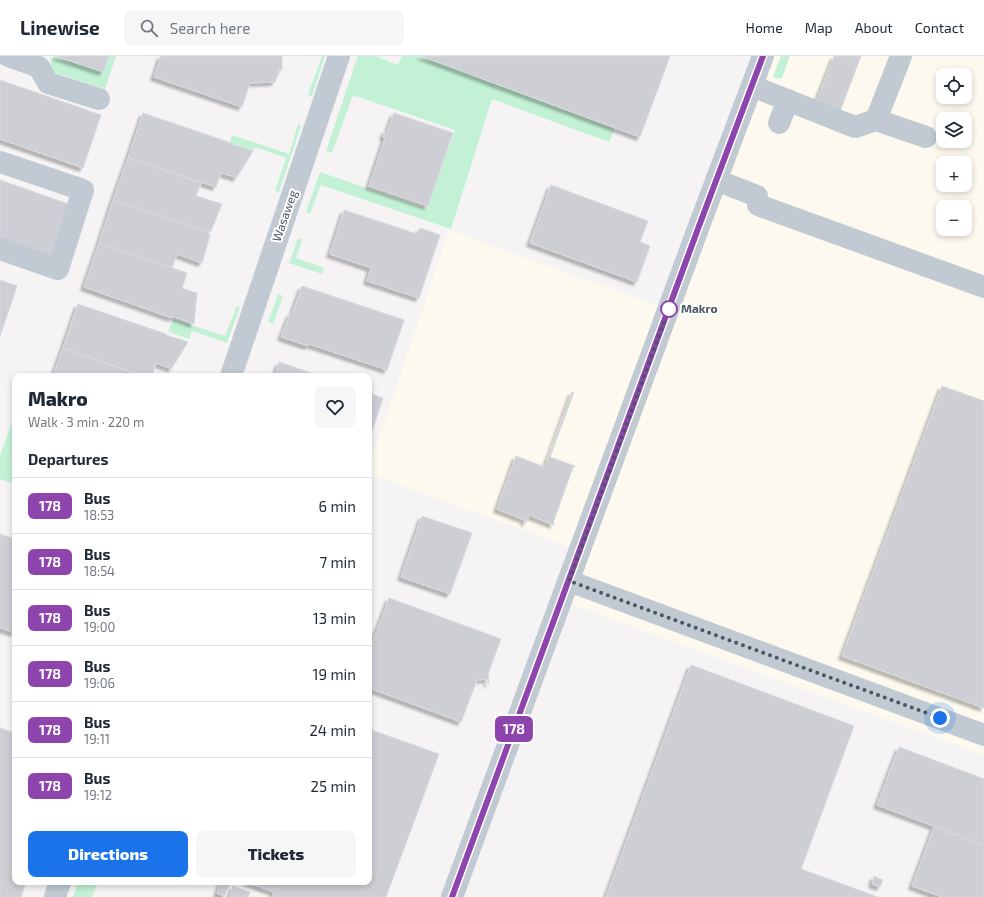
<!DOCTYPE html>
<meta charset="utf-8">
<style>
body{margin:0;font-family:"Exo 2",sans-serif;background:#f6f6f7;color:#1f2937;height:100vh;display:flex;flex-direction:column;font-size:15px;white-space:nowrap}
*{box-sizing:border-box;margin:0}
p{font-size:13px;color:#747a83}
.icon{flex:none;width:22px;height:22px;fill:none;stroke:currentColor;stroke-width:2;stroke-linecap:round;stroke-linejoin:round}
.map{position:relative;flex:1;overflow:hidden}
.side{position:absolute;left:12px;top:317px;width:360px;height:512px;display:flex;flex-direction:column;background:#fff;border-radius:8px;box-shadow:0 2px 6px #0003}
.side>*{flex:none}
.badge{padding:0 8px;border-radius:6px;font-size:14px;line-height:26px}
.fabs{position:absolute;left:936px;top:12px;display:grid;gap:8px}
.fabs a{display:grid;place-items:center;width:36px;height:36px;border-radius:8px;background:#fff;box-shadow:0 2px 6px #0003;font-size:20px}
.you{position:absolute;width:20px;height:20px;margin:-10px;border:3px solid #fff;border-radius:50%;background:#1a73e8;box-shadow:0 0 0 6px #1a73e833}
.map>.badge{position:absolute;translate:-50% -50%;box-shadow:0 0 0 2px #fff}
h2{padding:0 16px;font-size:15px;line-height:36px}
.round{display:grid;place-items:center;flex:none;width:42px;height:42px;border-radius:8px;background:#f6f6f7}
.overview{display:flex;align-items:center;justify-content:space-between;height:68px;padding:0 16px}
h1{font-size:19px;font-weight:800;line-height:30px}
.action{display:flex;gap:8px;margin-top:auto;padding:8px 16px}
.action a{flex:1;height:46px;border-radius:8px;background:#1a73e8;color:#fff;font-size:16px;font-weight:800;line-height:46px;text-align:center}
.action a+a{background:#f6f6f7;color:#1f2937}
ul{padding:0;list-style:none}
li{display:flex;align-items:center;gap:12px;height:56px;padding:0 16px;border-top:1px solid #e0e1e3}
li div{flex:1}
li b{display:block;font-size:15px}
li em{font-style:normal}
li .badge{min-width:44px;font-weight:700;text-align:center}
header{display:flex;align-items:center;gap:24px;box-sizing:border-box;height:56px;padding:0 20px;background:#fff;border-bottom:1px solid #e0e1e3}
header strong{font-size:19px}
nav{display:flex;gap:22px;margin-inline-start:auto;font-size:14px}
.search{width:280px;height:36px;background:#f6f6f7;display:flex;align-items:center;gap:10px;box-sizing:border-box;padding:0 14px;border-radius:8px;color:#747a83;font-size:15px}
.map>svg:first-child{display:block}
.commercial{fill:#fdf9ef;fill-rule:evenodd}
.green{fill:#c3f1d5}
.building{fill:#cdcfd5;stroke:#d7d9de;filter:url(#shadow)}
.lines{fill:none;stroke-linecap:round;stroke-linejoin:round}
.minor{stroke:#c1cad2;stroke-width:22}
.line-casing{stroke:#fff;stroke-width:9}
.line{stroke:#8e44ad;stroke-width:6}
.walk{stroke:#4a5661;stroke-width:4;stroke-dasharray:0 7.2}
.stop-dot{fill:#fff;stroke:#8e44ad;stroke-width:2}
.labels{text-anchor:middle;stroke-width:4;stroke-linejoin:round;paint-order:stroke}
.street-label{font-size:12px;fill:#4a5661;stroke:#fff}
.stop-label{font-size:12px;font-weight:bold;fill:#4a5661;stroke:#fff;text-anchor:start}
</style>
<header>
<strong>Linewise</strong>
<div class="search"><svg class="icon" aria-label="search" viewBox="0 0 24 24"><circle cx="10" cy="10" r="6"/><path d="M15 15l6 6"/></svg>Search here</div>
<nav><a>Home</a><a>Map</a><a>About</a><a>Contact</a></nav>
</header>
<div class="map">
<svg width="984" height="841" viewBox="0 0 984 841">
<defs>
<filter id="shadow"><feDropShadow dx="-3.5" dy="3.5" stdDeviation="1" flood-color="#0004"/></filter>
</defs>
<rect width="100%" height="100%" fill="#f5f3f3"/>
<path class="commercial" d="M 763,0 L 984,0 L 984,699 L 559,544 L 578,494 L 369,418 L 369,412 L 449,174 L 668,253 ZM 943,19 L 965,19 L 965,41 L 943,41 ZM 943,63 L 965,63 L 965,85 L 943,85 ZM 943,107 L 965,107 L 965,129 L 943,129 ZM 943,151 L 965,151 L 965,173 L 943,173 Z"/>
<g class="green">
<polygon points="53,0 103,16 109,0 116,0 105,33 49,15"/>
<polygon points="322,0 325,0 312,40 308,39"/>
<polygon points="358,0 375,0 398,9 402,0 420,0 615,73 609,86 492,43 451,173 321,129 310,158 306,156 320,116 427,153 455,74 353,39 332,97 326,95"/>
<polygon points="781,0 790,0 782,22 776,23 773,20"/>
<polygon points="298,68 301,70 279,136 275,135 286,102 255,91 253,95 230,87 232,79 289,98"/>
<polygon points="298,182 302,184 296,202 324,212 322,218 289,207"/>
<polygon points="278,238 283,240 273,268 268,266"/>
<polygon points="237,250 240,251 227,287 192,275 189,283 168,276 173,263 225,280"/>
<polygon points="15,357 15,428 0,423 0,400"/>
<polygon points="78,826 98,826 92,841 73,841"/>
</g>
<g class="building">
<polygon points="55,0 109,0 103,16"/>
<polygon points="161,0 282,0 282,14 279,14 275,26 250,27 242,51 154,21"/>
<polygon points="421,0 670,0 640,81"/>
<polygon points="834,0 861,0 839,58 816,47"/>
<polygon points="0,24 101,59 83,112 0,83"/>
<polygon points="143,57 231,87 231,88 253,95 236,122 235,122 235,121 221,117 216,131 128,102"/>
<polygon points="394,57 453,77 428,150 369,130 385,82 383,81 385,75 387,76"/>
<polygon points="128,102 201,127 196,140 222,148 211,175 209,175 209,176 113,144"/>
<polygon points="0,124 71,149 53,201 0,183"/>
<polygon points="551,129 648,165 640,186 650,190 637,226 530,187"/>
<polygon points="113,144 209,176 208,179 210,179 202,207 177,198 172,212 99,187"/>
<polygon points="344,154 417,178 420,172 440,179 419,242 367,225 371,212 330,198"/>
<polygon points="99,187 187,217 182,232 196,237 197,236 194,268 172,260 172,262 84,231"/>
<polygon points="0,224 17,230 0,280"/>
<polygon points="302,230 404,264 387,314 309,288 308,290 281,281 290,258 292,258"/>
<polygon points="78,248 166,278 166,279 188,286 171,313 170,313 170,312 156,307 152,320 144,320 63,292"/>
<polygon points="63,292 136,318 136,320 53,320"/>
<polygon points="279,306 320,320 275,320"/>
<polygon points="942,330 984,345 984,652 842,600"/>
<polygon points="572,336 574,336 550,401 575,410 575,411 573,411 553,467 554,468 554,469 529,459 526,467 524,466 525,464 497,453 516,400 545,411"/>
<polygon points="369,337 383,342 369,384"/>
<polygon points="422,460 472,477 450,538 401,521"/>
<polygon points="0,478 15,483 15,577 0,572"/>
<polygon points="389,542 501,583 489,615 488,621 489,628 488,628 487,623 477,624 461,666 369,632 369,597"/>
<polygon points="691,609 854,670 801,813 878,841 606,841"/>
<polygon points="0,672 15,677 15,826 26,826 21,841 0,841"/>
<polygon points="369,673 439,698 386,841 272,841 274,836 246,826 369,826"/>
<polygon points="899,691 984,723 984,789 877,749"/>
<polygon points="934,771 984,789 984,841 942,841 912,830"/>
<polygon points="874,820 883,824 880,831 872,828"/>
<polygon points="221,826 229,829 225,840 217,837"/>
<polygon points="233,830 250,836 248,841 230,841"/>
</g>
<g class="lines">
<g class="minor">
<polyline points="8,0 39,11 48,27 99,43"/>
<polyline points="752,30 855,71 876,64 926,81"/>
<polyline points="876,64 901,0"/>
<polyline points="779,67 788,44"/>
<polyline points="0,106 83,134 58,213 0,193"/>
<polyline points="716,124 757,140"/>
<polyline points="758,149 984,231"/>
<polyline points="231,320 339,0"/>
<polyline points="569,525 984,679"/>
<polyline points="55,841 60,826"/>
<polyline points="452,841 699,170 763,0"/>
</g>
</g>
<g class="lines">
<defs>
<polyline id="line" points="452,841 699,170 763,0"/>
</defs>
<use href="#line" class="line-casing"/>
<use href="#line" class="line"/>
<polyline class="walk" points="669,253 569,525 940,662"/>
</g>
<circle class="stop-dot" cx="669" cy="253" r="8"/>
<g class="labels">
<g class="street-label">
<text transform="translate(285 160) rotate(-71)" y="4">Wasaweg</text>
</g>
<g class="stop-label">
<text x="681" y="257">Makro</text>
</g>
</g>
</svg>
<div class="fabs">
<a><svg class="icon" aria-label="locate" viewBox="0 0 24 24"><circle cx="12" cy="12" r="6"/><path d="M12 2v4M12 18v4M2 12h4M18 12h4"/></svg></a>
<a><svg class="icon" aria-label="layers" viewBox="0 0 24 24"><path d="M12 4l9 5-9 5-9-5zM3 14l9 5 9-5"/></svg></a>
<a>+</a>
<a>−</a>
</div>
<div class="you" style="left:940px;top:662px"></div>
<b class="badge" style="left:514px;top:673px;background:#8e44ad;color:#fff">178</b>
<section class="side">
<div class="overview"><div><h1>Makro</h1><p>Walk · 3 min · 220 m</p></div><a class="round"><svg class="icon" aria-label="heart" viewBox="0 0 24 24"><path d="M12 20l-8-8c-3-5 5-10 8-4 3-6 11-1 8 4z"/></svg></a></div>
<h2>Departures</h2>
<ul>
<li><span class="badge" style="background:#8e44ad;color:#fff">178</span><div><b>Bus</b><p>18:53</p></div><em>6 min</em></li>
<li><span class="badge" style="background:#8e44ad;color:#fff">178</span><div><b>Bus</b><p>18:54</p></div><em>7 min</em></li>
<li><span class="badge" style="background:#8e44ad;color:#fff">178</span><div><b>Bus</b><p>19:00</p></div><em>13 min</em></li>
<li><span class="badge" style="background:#8e44ad;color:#fff">178</span><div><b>Bus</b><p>19:06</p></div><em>19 min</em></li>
<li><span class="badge" style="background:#8e44ad;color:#fff">178</span><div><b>Bus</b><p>19:11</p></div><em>24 min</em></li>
<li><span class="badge" style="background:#8e44ad;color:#fff">178</span><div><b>Bus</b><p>19:12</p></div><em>25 min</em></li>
</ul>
<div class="action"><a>Directions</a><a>Tickets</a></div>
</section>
</div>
